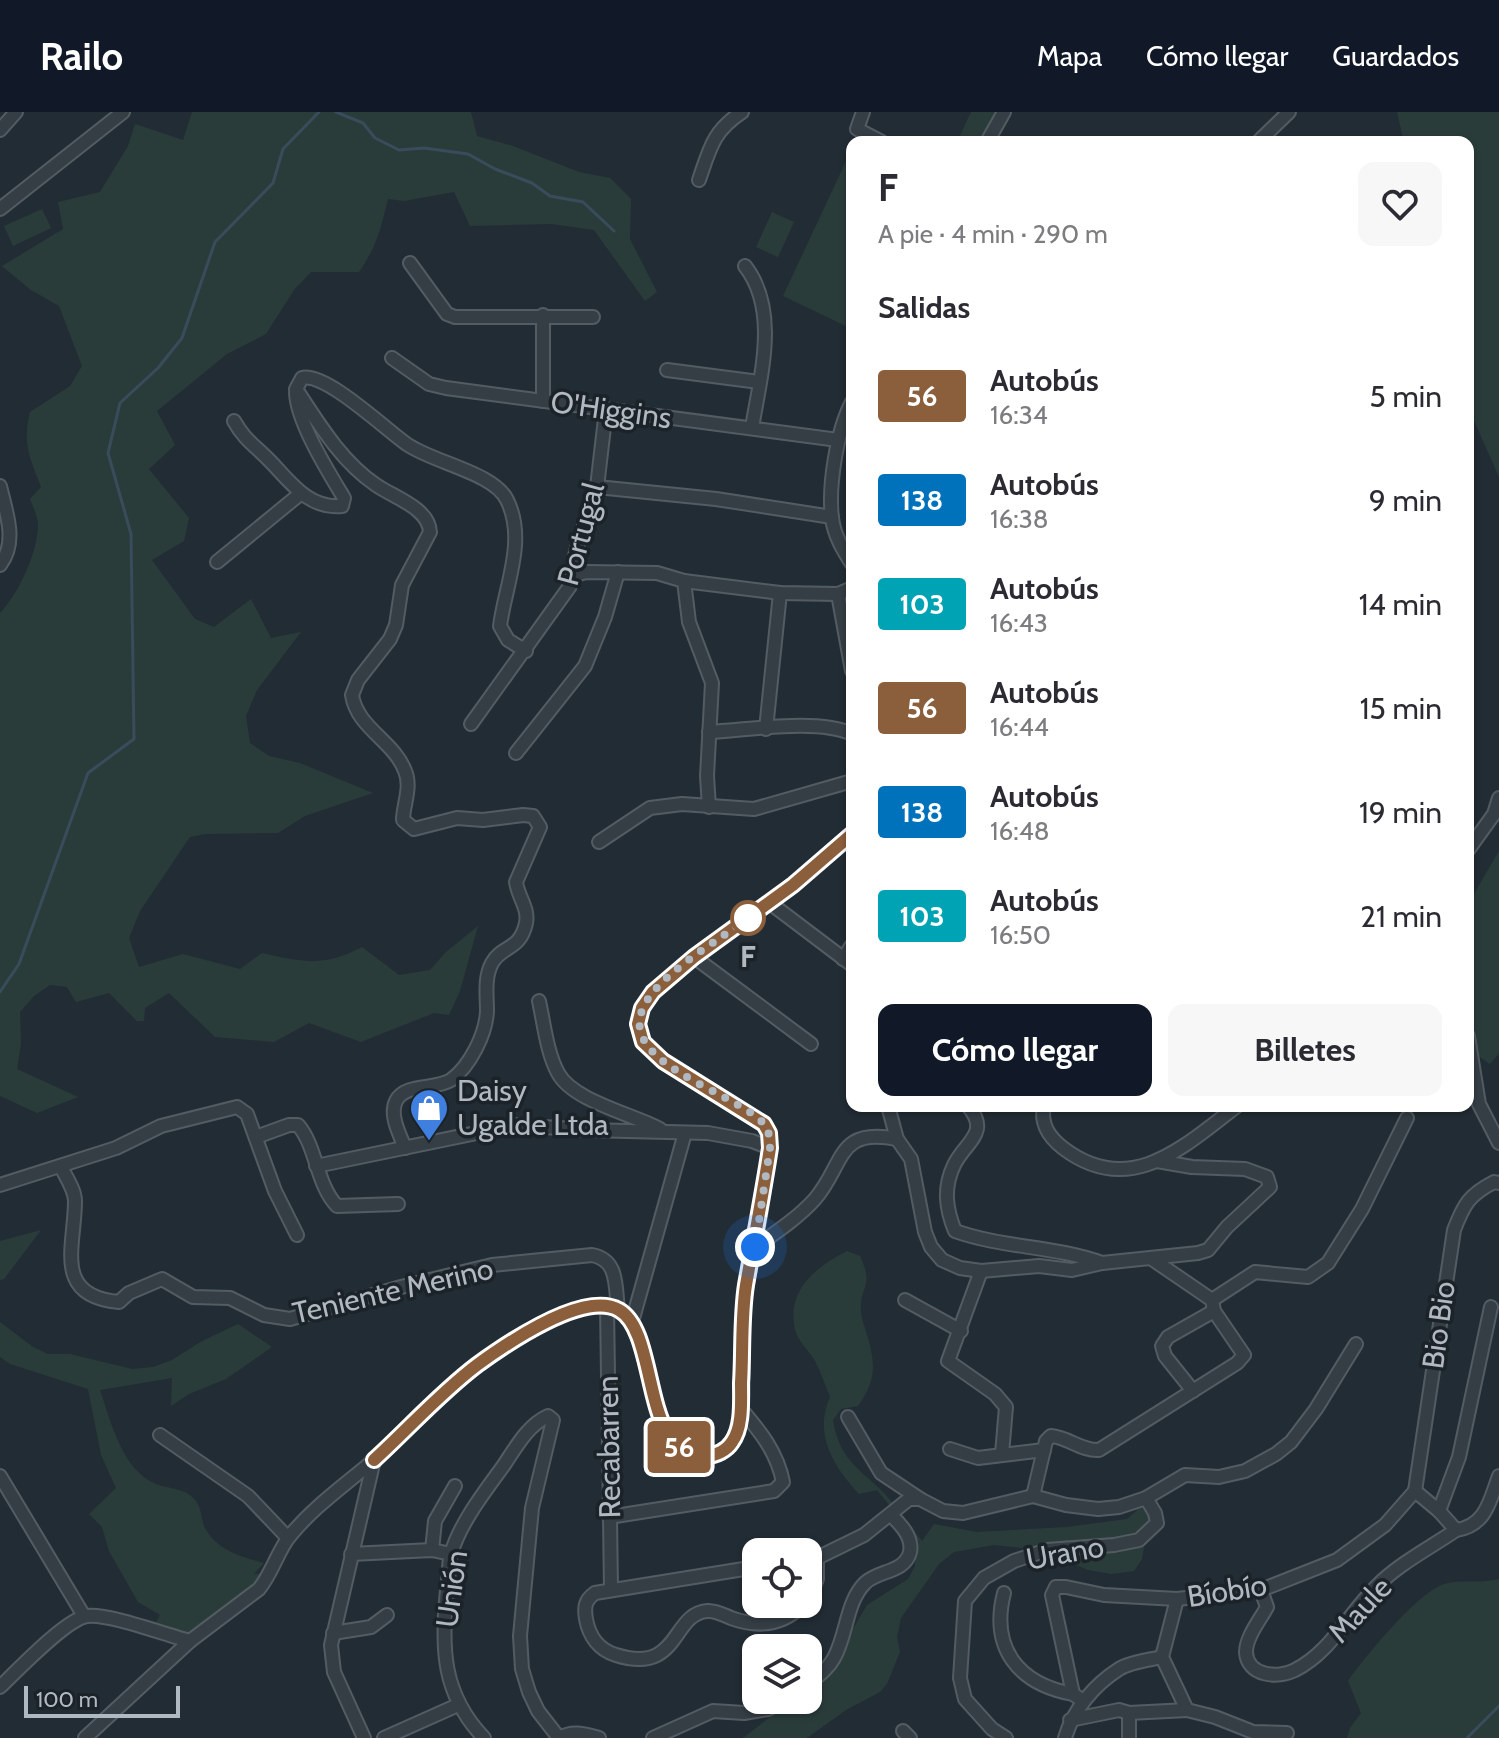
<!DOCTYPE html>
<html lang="es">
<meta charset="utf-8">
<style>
body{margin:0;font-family:Cabin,sans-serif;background:#f7f7f7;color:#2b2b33;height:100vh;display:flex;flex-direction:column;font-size:30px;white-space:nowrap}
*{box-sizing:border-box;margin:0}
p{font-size:26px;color:#7c7c81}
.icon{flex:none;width:44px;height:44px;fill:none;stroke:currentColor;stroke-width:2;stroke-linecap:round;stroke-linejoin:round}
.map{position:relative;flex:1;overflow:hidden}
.panel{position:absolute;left:846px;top:24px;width:628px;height:976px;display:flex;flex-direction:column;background:#fff;border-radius:16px;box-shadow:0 2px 6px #0004}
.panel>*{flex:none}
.badge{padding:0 16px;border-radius:6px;font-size:28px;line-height:52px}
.tools{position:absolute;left:742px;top:1426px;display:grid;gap:16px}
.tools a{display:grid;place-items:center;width:80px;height:80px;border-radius:16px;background:#fff;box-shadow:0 2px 6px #0004;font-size:40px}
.scale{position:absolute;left:24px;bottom:20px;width:156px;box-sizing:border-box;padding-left:8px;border:4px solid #b0b9c1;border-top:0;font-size:22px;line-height:28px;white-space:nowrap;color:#b0b9c1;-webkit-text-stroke:6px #1b2329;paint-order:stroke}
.you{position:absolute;width:40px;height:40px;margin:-20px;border:6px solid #fff;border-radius:50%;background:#1a73e8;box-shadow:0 0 0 12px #1a73e833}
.map>.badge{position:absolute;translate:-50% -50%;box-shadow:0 0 0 4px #fff}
h2{padding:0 32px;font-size:30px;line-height:72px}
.round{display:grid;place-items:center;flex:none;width:84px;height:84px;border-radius:16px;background:#f7f7f7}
.head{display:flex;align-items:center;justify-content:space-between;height:136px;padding:0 32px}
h1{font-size:38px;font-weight:800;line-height:60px}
.action{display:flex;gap:16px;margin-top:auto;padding:16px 32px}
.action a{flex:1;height:92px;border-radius:16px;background:#111827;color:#fff;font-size:32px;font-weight:800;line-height:92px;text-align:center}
.action a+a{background:#f7f7f7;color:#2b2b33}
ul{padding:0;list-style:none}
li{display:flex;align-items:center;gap:24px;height:104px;padding:0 32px}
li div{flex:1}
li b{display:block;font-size:30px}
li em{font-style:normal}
li .badge{min-width:88px;font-weight:700;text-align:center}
header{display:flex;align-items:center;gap:48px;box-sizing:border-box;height:112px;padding:0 40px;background:#111827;color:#fff}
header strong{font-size:38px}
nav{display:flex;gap:44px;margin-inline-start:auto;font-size:28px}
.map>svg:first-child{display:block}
.green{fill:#2a3c3a}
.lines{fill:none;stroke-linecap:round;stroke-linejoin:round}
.stream{stroke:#394c5b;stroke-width:3}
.minor-casing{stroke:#535c62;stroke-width:16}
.minor{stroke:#353e45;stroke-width:12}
.line-casing{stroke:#fff;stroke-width:18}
.line{stroke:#8b5e3c;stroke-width:12}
.walk{stroke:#b0b9c1;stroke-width:8;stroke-dasharray:0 14.4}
.stop-dot{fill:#fff;stroke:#8b5e3c;stroke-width:4}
.labels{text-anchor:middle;stroke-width:7;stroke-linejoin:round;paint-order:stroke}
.street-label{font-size:30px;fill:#b0b9c1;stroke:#1b2329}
.stop-label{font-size:30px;font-weight:bold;fill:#b0b9c1;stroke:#1b2329}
.poi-label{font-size:30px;fill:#b0b9c1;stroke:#1b2329;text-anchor:start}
</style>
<header>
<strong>Railo</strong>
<nav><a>Mapa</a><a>Cómo llegar</a><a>Guardados</a></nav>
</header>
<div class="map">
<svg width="1499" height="1626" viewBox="0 0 1499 1626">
<rect width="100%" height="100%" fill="#222c34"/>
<g class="green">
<path d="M 192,0 L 471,0 L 477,24 L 513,34 L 579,60 L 610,66 L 631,87 L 630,127 L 657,180 L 645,189 L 594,118 L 552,112 L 470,114 L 454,80 L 404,89 L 388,87 C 381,116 377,134 359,160 L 311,160 L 294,178 L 266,222 L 227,242 L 157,299 L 175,333 L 149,357 L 189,406 L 184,429 L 152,448 L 195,507 L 214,515 L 251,487 L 271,526 L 301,520 L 257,578 L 246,604 L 250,631 L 269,644 L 300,651 L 373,681 L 305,704 L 278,721 L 206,722 L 190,725 L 140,799 L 129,826 L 139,855 L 183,842 L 240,857 L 262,841 C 300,850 326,855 362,835 L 399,863 L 430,858 L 446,840 L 478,814 L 460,879 L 449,903 L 434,901 L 361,930 L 309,911 L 274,930 L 215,925 L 169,881 L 145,896 L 144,909 L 137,909 L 109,881 L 76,890 L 67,875 L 50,873 L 34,884 L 20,900 L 21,932 L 17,957 L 78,985 L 37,1001 L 0,984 L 0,501 C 19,481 38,440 38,412 C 37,403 33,395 30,387 L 41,375 C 30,346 22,332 30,300 L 70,274 L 82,254 L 59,194 L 31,178 L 2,154 L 63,117 L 58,90 L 100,80 L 128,34 L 135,12 L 183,28 Z"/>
<polygon points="971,0 998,0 981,30 957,30"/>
<polygon points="1397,0 1499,0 1499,365 1468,295 1468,30 1404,30"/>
<polygon points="848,45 852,47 852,217 783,184"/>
<polygon points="42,97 51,116 13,134 4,114"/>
<polygon points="772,100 794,110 778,145 756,135"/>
<polygon points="1499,739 1499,941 1490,952 1468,937 1468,792"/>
<polygon points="41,1118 4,1167 0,1168 0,1129"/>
<path d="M 847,1139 L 860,1144 C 875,1176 859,1174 861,1198 C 861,1206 865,1215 867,1223 C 876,1252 876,1269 858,1294 L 841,1297 L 833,1308 C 839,1346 857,1355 882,1379 C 897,1394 909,1413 922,1429 L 934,1412 L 977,1420 L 1067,1415 L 1127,1407 L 1141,1395 L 1149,1403 L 1142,1447 L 1134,1459 L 1112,1462 L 1088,1458 L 1041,1438 L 994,1433 L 954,1440 L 939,1452 L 901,1506 L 897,1525 L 900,1540 L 887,1572 L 880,1580 L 846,1598 L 807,1626 L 743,1626 L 792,1588 L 808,1588 L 808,1577 L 824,1565 L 867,1493 L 908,1467 L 915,1454 L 915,1440 L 919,1430 L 877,1378 L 859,1382 C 834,1355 813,1322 830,1285 C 825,1273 821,1260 815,1249 C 809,1238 798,1230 795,1217 C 786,1178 816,1155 847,1139 Z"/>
<path d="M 0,1210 L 33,1235 L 48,1242 L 70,1242 L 132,1257 L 153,1255 L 172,1248 L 202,1229 L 238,1212 L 272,1235 L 226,1267 L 189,1282 L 171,1294 L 172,1266 L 100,1278 C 111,1310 122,1358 156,1372 C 169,1377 186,1376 196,1389 C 202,1397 201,1410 206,1418 C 219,1439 242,1445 264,1451 L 254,1462 L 264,1462 L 244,1487 L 187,1526 L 152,1517 L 160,1503 L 138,1490 L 109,1439 L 102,1415 L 89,1402 L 116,1376 L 101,1343 L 88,1277 L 10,1252 L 0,1245 Z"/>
<path d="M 1499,1467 L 1499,1626 L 1347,1626 L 1350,1616 L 1361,1601 L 1348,1569 C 1365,1545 1417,1481 1444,1472 C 1461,1467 1479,1472 1499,1467 Z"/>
</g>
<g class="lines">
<g class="stream">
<polyline points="336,0 363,11 375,26 399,38 424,36 468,42 495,57 532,71 550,84 583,90 614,119"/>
<polyline points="0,880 19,852 88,661 134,627 131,422 108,341 120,291 158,256 182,226 215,130 273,71 283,37 319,0"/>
<polyline points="1467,1626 1499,1594"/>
</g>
<defs>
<g id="minor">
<polyline points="863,0 857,17 882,30"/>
<polyline points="0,18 16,0"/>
<polyline points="987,30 1004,0"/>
<polyline points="1258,30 1289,0"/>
<path d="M 699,68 C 710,36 713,19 742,0"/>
<polyline points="0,97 123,0"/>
<polyline points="410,151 447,202 455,205 593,205"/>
<path d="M 745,154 C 780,199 760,265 752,316"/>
<polyline points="543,203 543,289"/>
<polyline points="392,246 429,272 446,276 838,328"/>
<polyline points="667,258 759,270"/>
<path d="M 852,290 C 837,318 828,374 832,406 C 834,423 843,438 852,452"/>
<path d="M 234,309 C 244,327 254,333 268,347 C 290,369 307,397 342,394 L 344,386 C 329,361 297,310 296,281"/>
<path d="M 0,374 C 6,400 18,430 0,453"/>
<polyline points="597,375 716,387 832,405"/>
<polyline points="217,450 300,382"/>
<polyline points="572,464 586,460 657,461 684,469 780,481 838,482 852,476"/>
<polyline points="684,469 689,510 712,571 707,664 709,695"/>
<polyline points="838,482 852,559"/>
<polyline points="471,612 570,474 576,439 597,375 606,298"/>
<polyline points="766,617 780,481"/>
<path d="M 709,620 C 749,618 818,606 852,622"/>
<polyline points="516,641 585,554 605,505 618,460"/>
<polyline points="599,730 650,696 682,692 754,697 852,669"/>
<polyline points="1468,738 1494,702 1499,686"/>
<polyline points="770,791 852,853"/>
<polyline points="694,845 811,932"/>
<polyline points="843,847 852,833"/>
<path d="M 539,889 C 544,912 547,941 558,961 C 573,989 632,1002 660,1017"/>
<polyline points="1468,924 1479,992 1499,1031"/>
<polyline points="888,994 897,1027 911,1047 925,1120 931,1135 942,1148 960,1156 981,1159 1039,1154 1072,1158 1102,1151 1198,1141 1208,1138 1227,1115 1270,1075 1267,1065 1245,1057 1192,1055 1157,1049"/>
<path d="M 968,994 C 991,1021 965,1030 954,1053 C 943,1076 946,1097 955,1119 C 1003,1136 1055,1134 1102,1151"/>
<path d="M 1044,994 C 1040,1012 1049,1025 1063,1036 C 1130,1087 1183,1035 1237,994"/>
<path d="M 256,1025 L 289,1013 L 298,1013 C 317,1035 316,1072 337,1094 L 398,1092"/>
<path d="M 405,1036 C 400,1023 389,1003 396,989 C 405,971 435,978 451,968 C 470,954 486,922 487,899 C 487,883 484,866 492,851 C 502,833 520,839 526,811 C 529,796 518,785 516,770 L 540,715 L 533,704 L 523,703 L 483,708 L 457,706 L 414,717 L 403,708 C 403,693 412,675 405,659 C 394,629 357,616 352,583 L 358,568 L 390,527 L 396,513 L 402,473 L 430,420 C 429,396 393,385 376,373 C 341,349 319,312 296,277 L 302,266 C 326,260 386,318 408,333 C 435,351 494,361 507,388 C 527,428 505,474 500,514 L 508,528 L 526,539"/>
<polyline points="316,1054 515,1013 587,1018 708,1021 752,1029 770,1036"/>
<path d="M 61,1055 C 66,1065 75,1078 75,1089 C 75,1134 52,1184 119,1190 L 129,1181 L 162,1167 L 193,1185 L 230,1186 L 264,1203 L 290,1207 L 401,1175 L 492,1153 L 592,1143 C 619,1148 615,1175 618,1197"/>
<polyline points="0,1073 116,1036 161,1014 237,995 247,1002 275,1079 297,1123"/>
<path d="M 755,1135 C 775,1121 798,1106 815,1087 C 845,1052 836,1015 897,1027"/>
<polyline points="981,1159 948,1249 995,1282 1006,1295 1002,1342"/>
<polyline points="905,1188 961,1219"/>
<polyline points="1212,1188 1255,1160 1308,1165 1328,1151 1362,1097 1407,1006"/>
<polyline points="607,1193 611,1477"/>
<polyline points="632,1210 685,1021"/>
<polyline points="1193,1279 1165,1244 1162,1234 1168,1225 1214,1199"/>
<polyline points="848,1305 881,1361 920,1387"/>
<polyline points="160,1323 248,1384 288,1426"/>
<polyline points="950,1337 978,1346 1044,1338"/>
<polyline points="0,1364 84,1504"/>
<path d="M 1415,1379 L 1454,1118 C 1464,1092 1469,1083 1494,1070 L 1499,1071"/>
<polyline points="1415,1379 1439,1399 1456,1418"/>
<path d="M 1033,1384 L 1046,1329 L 1051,1324 C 1068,1325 1081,1339 1099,1338 L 1237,1251 L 1244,1243 L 1214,1199 L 1212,1188 L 1152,1147"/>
<polyline points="1439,1399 1459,1345 1491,1195"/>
<path d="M 609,1405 L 774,1379 L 783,1370 C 777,1340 760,1319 740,1296"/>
<polyline points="432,1438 435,1409 455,1374"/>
<polyline points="351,1442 432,1438 451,1442"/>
<polyline points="808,1447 817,1446 864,1423 909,1387 920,1387 943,1399 963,1401 1033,1384 1066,1393 1098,1397 1119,1395 1146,1386 1185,1363 1219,1365 1245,1359 1276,1342 1291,1330 1316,1297 1356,1232"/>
<path d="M 756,1455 L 595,1481 C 585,1488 584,1495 586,1507 C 589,1524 599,1538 616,1543 C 680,1563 671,1502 707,1499 C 715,1498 724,1503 731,1506 C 758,1516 783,1513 804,1492"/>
<path d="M 1261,1478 L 1267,1495 C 1260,1508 1246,1525 1246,1540 C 1247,1564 1278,1567 1295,1558 C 1331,1540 1348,1502 1376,1475 C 1398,1452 1430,1436 1456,1418 C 1486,1414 1490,1388 1499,1364"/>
<path d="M 1004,1481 C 990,1536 1018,1572 1073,1582"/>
<polyline points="1177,1487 1162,1545 1187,1598 1215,1605 1253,1620 1287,1621"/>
<polyline points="808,1488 817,1467 817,1446"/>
<polyline points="333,1521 371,1515 387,1503"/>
<path d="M 808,1572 C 818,1565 828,1557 834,1546 C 847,1523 846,1490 865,1471 C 878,1458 905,1461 910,1440 C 913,1425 901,1413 891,1403"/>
<path d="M 0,1575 C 17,1559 66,1507 87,1504 C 108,1501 166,1523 190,1529"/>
<polyline points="1083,1589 1073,1582 1052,1483 1056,1475 1066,1475 1104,1483 1177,1487 1261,1478 1337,1448 1385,1413 1415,1379"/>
<polyline points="1070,1608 1119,1598 1129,1601 1187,1598"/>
<polyline points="903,1619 910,1626"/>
<path d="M 85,1626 L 190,1529 L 259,1477 C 272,1461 277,1441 289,1425 C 313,1395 345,1373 374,1348 C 409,1318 439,1282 476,1254 C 504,1233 582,1180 617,1197 C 658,1216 643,1365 715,1342 C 724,1339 732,1333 736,1323 C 747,1290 741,1227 744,1190 C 746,1172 751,1155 754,1137 C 761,1104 765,1069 770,1036 L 769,1021 L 764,1012 L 663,949 L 643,930 L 638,912 L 642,896 L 653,880 L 694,845 L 793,773 L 852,722"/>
<polyline points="364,1626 334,1560 331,1533 374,1348"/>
<polyline points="384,1626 458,1593"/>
<path d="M 484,1626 C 442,1582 441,1536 447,1478 C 449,1467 448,1453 451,1442 C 460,1411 485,1379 504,1353 C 516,1335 528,1313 548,1304 L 553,1308 L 532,1396 L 520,1524 L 522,1557 L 529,1580 L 538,1599 L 559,1626"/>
<path d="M 559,1626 C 573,1618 585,1622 599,1626"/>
<polyline points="653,1626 713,1599 744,1601 768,1597 784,1588"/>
<polyline points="1006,1626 992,1617 965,1587 960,1566 965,1489 984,1466 1014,1449 1047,1438 1114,1433 1139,1428 1157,1411 1155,1401 1146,1386"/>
<path d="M 1065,1626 C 1073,1598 1094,1573 1119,1557 C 1130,1550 1149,1548 1162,1545"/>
<polyline points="1129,1626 1129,1601"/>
</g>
</defs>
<use href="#minor" class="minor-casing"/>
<use href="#minor" class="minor"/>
</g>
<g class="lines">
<defs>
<path id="line" d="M 374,1348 C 408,1317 440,1281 477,1253 C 506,1232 584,1178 619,1198 C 660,1221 640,1348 706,1344 C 716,1344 727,1338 732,1330 C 743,1315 741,1289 741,1271 C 743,1239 741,1205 746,1173 C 754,1127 763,1082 770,1036 L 769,1021 L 764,1012 L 663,949 L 643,930 L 638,912 L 642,896 L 653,880 L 694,845 L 793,773 L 852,722"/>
</defs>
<use href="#line" class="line-casing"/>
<use href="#line" class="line"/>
<path class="walk" d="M 748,806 C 719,828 673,854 651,883 C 600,948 733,977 764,1012 C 770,1019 769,1027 770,1036 L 755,1135"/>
</g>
<defs>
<symbol id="shop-pin" viewBox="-11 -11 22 30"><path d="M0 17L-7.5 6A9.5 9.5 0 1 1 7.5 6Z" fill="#3f7fe0" stroke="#1b2329"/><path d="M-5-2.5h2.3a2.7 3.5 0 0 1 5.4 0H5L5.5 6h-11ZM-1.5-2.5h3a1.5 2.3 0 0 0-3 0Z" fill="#fff"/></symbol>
</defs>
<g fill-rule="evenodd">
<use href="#shop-pin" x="407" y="974" width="44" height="60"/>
</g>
<circle class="stop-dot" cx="748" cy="806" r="16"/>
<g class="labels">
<g class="street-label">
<text transform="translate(611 298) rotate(8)" y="10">O'Higgins</text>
<text transform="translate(581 422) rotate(-75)" y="10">Portugal</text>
<text transform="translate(393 1179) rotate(-13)" y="10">Teniente Merino</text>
<text transform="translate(1439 1213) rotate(-82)" y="10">Bio Bio</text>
<text transform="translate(609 1335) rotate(-91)" y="10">Recabarren</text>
<text transform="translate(1065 1441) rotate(-10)" y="10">Urano</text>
<text transform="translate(452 1477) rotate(-82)" y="10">Unión</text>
<text transform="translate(1227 1479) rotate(-9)" y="10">Bíobío</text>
<text transform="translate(1360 1498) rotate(-47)" y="10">Maule</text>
</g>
<g class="stop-label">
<text x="748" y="855">F</text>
</g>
<g class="poi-label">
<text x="457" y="989">Daisy<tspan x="457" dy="34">Ugalde Ltda</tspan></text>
</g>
</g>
</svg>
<div class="tools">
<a><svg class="icon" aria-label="locate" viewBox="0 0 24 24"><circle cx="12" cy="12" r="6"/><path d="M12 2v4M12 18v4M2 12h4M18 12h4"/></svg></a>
<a><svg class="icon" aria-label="layers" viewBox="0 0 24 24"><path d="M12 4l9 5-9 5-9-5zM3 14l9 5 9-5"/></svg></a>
</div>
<div class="scale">100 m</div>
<div class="you" style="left:755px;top:1135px"></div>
<b class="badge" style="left:679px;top:1335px;background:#8b5e3c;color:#fff">56</b>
<section class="panel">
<div class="head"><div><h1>F</h1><p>A pie · 4 min · 290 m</p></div><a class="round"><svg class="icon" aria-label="heart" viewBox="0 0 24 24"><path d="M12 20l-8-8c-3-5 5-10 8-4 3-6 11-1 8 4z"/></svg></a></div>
<h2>Salidas</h2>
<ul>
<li><span class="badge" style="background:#8b5e3c;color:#fff">56</span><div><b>Autobús</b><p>16:34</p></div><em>5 min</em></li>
<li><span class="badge" style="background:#0072bc;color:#fff">138</span><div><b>Autobús</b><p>16:38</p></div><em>9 min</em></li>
<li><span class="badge" style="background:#00a3b4;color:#fff">103</span><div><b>Autobús</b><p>16:43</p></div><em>14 min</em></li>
<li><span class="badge" style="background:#8b5e3c;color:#fff">56</span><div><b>Autobús</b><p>16:44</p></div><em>15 min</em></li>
<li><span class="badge" style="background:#0072bc;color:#fff">138</span><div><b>Autobús</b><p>16:48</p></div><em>19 min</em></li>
<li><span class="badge" style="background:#00a3b4;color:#fff">103</span><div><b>Autobús</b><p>16:50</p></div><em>21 min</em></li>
</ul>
<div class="action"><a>Cómo llegar</a><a>Billetes</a></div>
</section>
</div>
